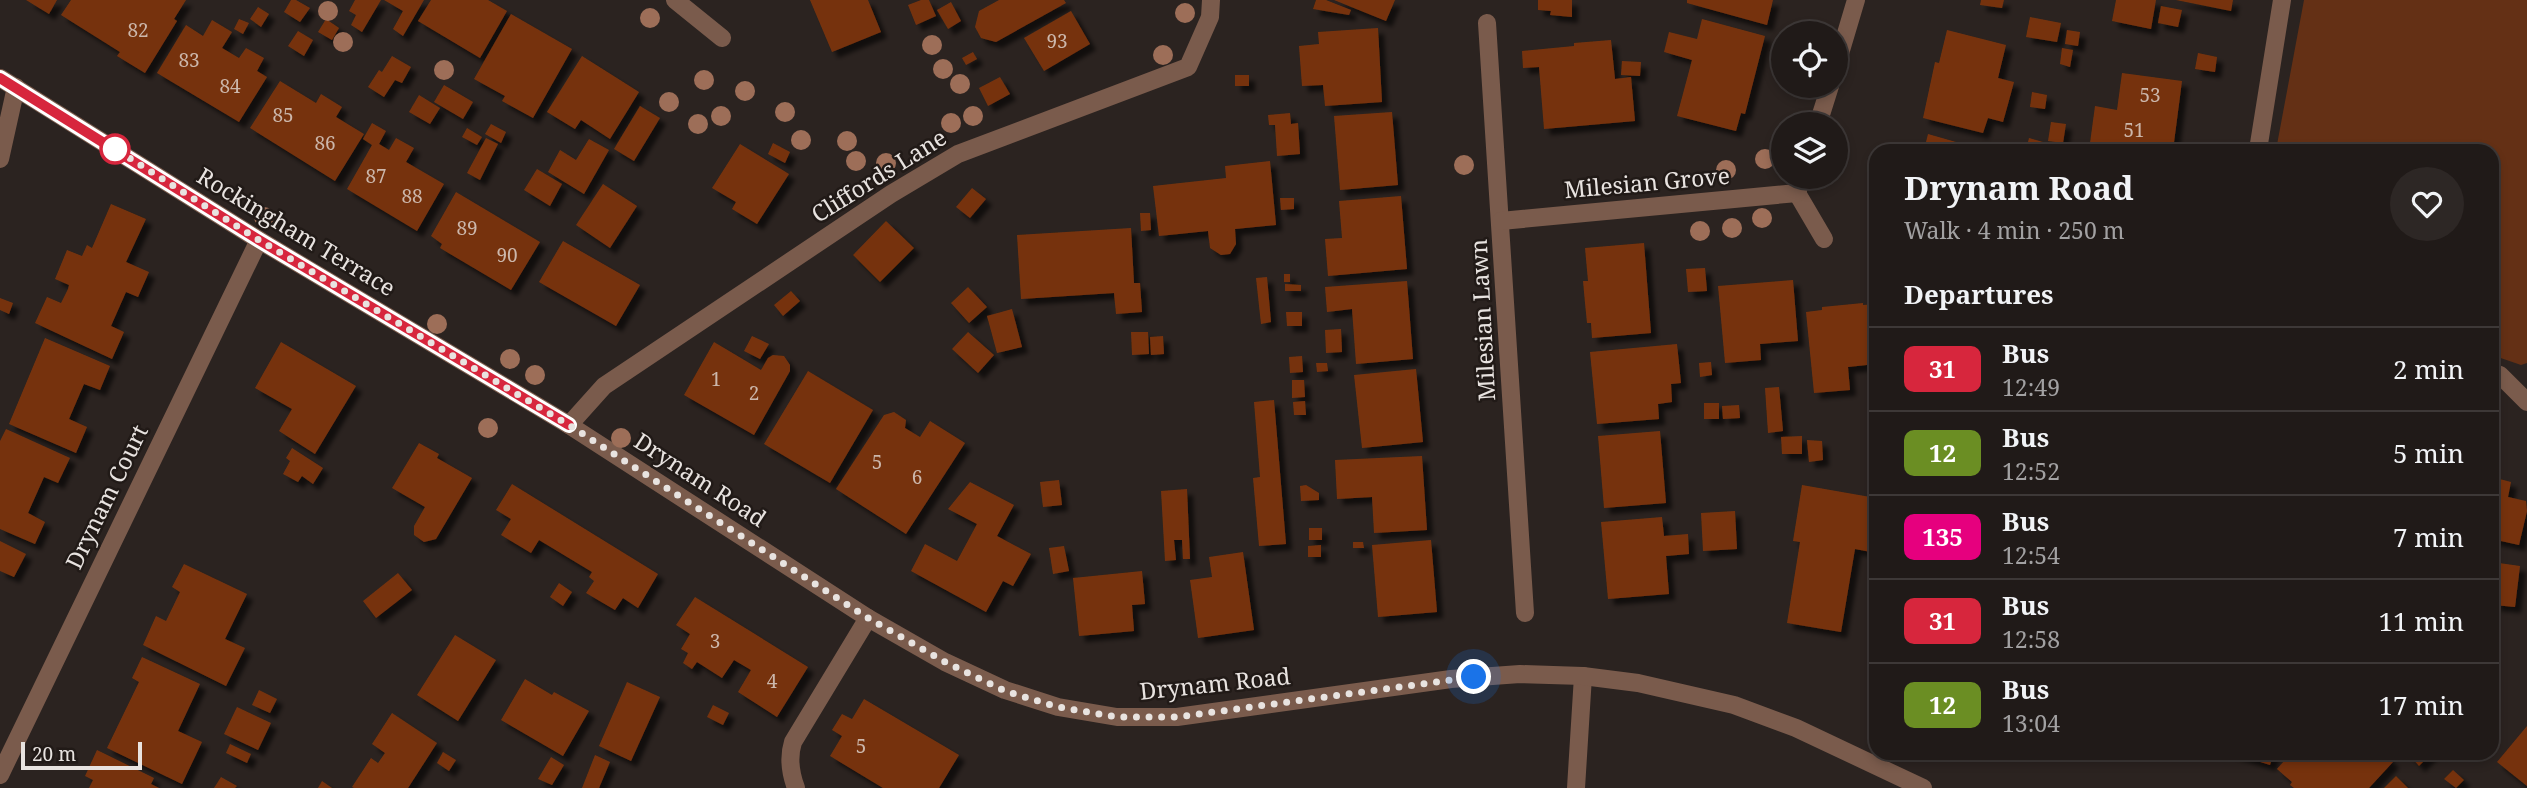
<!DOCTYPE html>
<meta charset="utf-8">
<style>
body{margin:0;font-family:"Noto Serif",serif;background:#2d2725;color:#f1f3f6;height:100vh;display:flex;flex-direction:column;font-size:26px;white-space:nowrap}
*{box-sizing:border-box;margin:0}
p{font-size:23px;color:#a2a1a2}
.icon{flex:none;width:38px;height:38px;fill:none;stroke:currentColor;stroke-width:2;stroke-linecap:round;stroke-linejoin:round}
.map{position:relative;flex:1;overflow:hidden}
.drawer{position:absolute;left:1869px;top:144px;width:630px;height:616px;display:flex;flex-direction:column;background:#201a18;border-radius:21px;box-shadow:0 4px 10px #0003,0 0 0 2px #3d3837}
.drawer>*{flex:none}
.badge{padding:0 14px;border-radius:10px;font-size:24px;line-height:46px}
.controls{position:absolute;left:1771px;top:21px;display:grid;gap:14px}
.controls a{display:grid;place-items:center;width:77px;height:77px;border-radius:50%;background:#201a18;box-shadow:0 4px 10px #0003,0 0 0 2px #3d3837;font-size:35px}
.scale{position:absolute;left:21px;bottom:18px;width:121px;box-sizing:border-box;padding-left:7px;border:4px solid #e8e3e0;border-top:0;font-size:19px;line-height:24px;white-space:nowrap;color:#e8e3e0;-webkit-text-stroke:5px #211a17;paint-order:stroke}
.you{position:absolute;width:35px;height:35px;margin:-18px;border:5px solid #fff;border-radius:50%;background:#1a73e8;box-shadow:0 0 0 10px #1a73e833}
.map>.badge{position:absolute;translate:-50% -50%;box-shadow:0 0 0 4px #fff}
h2{padding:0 35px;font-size:26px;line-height:63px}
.round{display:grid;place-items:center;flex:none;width:74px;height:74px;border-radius:37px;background:#2d2725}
.head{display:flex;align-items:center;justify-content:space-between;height:119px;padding:0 35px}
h1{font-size:33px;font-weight:700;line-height:52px}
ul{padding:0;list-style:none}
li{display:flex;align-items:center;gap:21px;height:84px;padding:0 35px;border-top:2px solid #3d3837}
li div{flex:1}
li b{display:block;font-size:26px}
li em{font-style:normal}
li .badge{min-width:77px;font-weight:700;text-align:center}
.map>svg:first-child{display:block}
.green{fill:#643015}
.building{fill:#76330d;filter:url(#shadow)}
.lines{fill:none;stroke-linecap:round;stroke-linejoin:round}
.service{stroke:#7a5b4c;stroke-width:18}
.minor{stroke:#7a5b4c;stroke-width:18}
.tertiary{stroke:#7a5b4c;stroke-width:18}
.tree{fill:#9d6e58}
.line-casing{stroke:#fff;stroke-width:16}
.line{stroke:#d7263d;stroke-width:10}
.walk{stroke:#e8e3e0;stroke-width:7;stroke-dasharray:0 12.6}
.stop-dot{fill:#fff;stroke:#d7263d;stroke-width:3.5}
.labels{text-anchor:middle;stroke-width:5;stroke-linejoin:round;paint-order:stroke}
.number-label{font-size:19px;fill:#ccb7ab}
.street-label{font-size:23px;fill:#e8e3e0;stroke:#211a17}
</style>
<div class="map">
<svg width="2527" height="788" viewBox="0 0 2527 788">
<defs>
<filter id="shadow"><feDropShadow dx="6" dy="6" stdDeviation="2" flood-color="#0009"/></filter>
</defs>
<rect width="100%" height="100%" fill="#2b2320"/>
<polygon class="green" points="2304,0 2527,0 2527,363 2521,365 2492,355 2492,150 2276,150"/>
<g class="building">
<polygon points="26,0 57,0 49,14"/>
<polygon points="71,0 186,0 174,19 177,21 145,73 117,56 120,52 61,15"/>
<polygon points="291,0 296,0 310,8 300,22 284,12"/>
<polygon points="355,0 381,0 362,32 351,25 356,15 349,11"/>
<polygon points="384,0 424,0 403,36 393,29 403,11"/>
<polygon points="431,0 488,0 507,11 480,58 418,21"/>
<polygon points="810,0 868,0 881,32 832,52"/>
<polygon points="921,0 929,0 936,16 916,25 908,5"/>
<polygon points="999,0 1064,0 1066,3 996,42 981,38 975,27 979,11"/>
<polygon points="1316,0 1326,0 1351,10 1349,15 1313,9"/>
<polygon points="1334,0 1395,0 1386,21"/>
<polygon points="1538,0 1572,0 1572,17 1550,15 1551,11 1538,10"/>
<polygon points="1687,0 1773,0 1767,25 1687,3"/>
<polygon points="1981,0 2004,0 2002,8 1980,5"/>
<polygon points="2116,0 2156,0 2151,29 2112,21"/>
<polygon points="2176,0 2233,0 2231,11"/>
<polygon points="951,2 961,21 948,29 937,10"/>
<polygon points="2161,6 2182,10 2178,27 2158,23"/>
<polygon points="258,7 269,14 261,27 250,19"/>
<polygon points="1071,11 1090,44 1044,71 1024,38"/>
<polygon points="511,14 572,49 533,118 502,101 505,96 474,79"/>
<polygon points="2030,17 2061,23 2057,42 2026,37"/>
<polygon points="239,19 249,23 243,34 234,29"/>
<polygon points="326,19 339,28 332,40 318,32"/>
<polygon points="1702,19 1765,36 1745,114 1741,113 1736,131 1677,116 1692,60 1664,52 1669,32 1697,39"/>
<polygon points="212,20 232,32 222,48 239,58 246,48 264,58 257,71 267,77 239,122 157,73 186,25 203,36"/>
<polygon points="1378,28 1382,102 1325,106 1323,85 1302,86 1299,46 1319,44 1318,32"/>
<polygon points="1947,30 2006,45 1998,78 2014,82 2008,104 2003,122 1988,118 1983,133 1923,118 1935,62 1939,63"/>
<polygon points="2067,30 2080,32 2078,46 2065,44"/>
<polygon points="298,31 313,40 304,56 288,46"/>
<polygon points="1611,40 1615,79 1631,77 1635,121 1544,129 1539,67 1523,68 1522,51 1574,46 1574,43"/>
<polygon points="2062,48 2073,50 2070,67 2060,64"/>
<polygon points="973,52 977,59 966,65 962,58"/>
<polygon points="2198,53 2217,57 2215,72 2195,69"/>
<polygon points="392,56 411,67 402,83 395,80 384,97 368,87 379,70 382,72"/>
<polygon points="582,56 639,92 610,139 581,120 575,129 547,112"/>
<polygon points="1622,61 1641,62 1640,76 1621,75"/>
<polygon points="2122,73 2182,81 2173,150 2151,150 2090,143 2095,106 2117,110"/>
<rect x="1235" y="75" width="14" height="11"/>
<polygon points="1000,77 1010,94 988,106 979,88"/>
<polygon points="280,81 316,103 321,94 342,107 336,117 364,134 335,181 250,128"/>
<polygon points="444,85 473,102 463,119 434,102"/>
<polygon points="2032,92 2047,95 2045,109 2030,107"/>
<polygon points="419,95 440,108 430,124 409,112"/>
<polygon points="640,106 660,118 634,161 614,149"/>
<polygon points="1392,112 1398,185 1340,190 1334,116"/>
<polygon points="1290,113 1291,124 1298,123 1300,154 1277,156 1275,125 1269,125 1268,115"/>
<polygon points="2051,122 2066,124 2063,143 2048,141"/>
<polygon points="372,123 386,131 379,144 389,150 396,138 414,148 406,162 444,184 417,231 347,189 372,145 363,139"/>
<polygon points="491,124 506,132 501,143 485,134"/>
<polygon points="467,128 482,137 477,145 462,137"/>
<polygon points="1928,134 1984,150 1919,150 1921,145 1925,146"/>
<polygon points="486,138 498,144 480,180 467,173"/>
<polygon points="2029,138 2043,142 2041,150 2026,150"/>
<polygon points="589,139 609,150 584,194 548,172 560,150 576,160"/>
<polygon points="773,143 790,152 785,163 768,154"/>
<polygon points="740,144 789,174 757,224 732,209 736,202 712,188"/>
<polygon points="1270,161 1276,225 1235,229 1236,244 1230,254 1221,255 1210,248 1208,231 1159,236 1153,186 1226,178 1225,166"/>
<polygon points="537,169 562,184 550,206 524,190"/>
<polygon points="603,184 637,206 610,248 576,225"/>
<polygon points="972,188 986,199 970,218 956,207"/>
<polygon points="456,192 540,242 511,290 440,248 442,244 431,236"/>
<polygon points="1401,196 1407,269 1328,276 1325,239 1342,238 1339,201"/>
<polygon points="1280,198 1294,198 1294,209 1281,210"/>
<polygon points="111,204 146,219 126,262 149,272 138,297 126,292 111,326 124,332 112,359 35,323 47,297 61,303 68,289 69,285 55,279 67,250 82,256 87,245 92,248"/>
<polygon points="1140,213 1150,213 1151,230 1141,231"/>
<polygon points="886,221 914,248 880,282 853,255"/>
<polygon points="1131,228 1134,283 1140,283 1142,312 1116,314 1114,293 1021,299 1017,235"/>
<polygon points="563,241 640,285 616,326 539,282"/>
<polygon points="1644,243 1651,333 1592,338 1591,323 1587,323 1585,303 1583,281 1588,281 1585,248"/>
<polygon points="1705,268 1707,291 1688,292 1686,269"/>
<rect x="1284" y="274" width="6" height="8"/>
<polygon points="1267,277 1271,322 1261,324 1256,278"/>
<polygon points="1793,280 1798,341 1760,344 1761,360 1725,363 1718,286"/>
<polygon points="1407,281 1413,359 1356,364 1352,309 1327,312 1325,287"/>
<polygon points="1285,284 1301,285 1301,291 1285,291"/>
<polygon points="968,287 987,307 969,323 951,303"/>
<polygon points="791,291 800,301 783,316 774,305"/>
<polygon points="0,298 13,303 9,314 0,310"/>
<polygon points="1863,303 1863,305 1876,304 1876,364 1848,367 1850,390 1814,393 1806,312 1822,310 1822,307"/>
<polygon points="1012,309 1022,347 997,353 987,316"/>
<polygon points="1286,312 1302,312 1302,326 1287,326"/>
<polygon points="1341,329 1342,352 1326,353 1325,330"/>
<polygon points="968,332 994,355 978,373 952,349"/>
<polygon points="1131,332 1148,332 1149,354 1132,355"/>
<polygon points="752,336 769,344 760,359 744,351"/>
<polygon points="1163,336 1164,354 1151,355 1150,337"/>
<polygon points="45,338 110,366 100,390 84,384 69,419 87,427 76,453 9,424"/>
<polygon points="281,342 356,386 315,454 279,431 292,409 255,388"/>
<polygon points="714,342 761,370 768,358 773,355 784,356 790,365 790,371 754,435 684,395"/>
<polygon points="1677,344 1681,383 1671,384 1672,402 1658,404 1659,419 1597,424 1590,352"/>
<polygon points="1302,356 1303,372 1290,373 1289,357"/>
<polygon points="1711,362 1712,375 1700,377 1699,363"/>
<polygon points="1316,363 1327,363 1328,371 1317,372"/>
<polygon points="1416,369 1423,442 1362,448 1354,375"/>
<polygon points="808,371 873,410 830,483 764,444"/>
<polygon points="1292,380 1304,380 1305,397 1292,398"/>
<polygon points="1779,387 1783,431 1768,433 1765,388"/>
<polygon points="1274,400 1286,544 1259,546 1253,478 1260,477 1254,402"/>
<polygon points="1305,401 1306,415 1294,415 1293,402"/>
<rect x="1704" y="403" width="15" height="16"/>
<polygon points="1739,405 1740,418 1723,419 1722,406"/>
<polygon points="894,412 906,420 905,428 920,437 930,421 965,443 906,534 836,489 884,415"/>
<polygon points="6,429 70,458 58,483 44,477 28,513 45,522 35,544 0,529 0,441"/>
<polygon points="1660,431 1666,503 1604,508 1598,436"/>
<polygon points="1802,436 1802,454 1782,454 1781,437"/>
<polygon points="1807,440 1822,441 1823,460 1809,462"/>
<polygon points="419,443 439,454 437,458 472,478 436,539 424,542 414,535 414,526 425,507 392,488"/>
<polygon points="292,448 323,468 313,484 302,476 298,482 283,474 290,461 286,458"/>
<polygon points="1422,456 1427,530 1374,533 1372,497 1337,499 1335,460"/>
<polygon points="2492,477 2511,482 2508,497 2526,501 2527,511 2519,545 2492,539"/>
<polygon points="1059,480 1062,505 1043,507 1040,482"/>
<polygon points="970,482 1014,505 997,536 1031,554 1013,586 1003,581 986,612 911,571 925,544 957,561 977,524 948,509"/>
<polygon points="512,484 658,574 638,608 623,598 615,610 586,593 594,581 589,577 592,572 539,540 531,553 501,535 511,519 496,510"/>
<polygon points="1306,485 1319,493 1319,500 1301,501 1300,486"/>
<polygon points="1802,485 1876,498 1876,553 1855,549 1841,632 1787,623 1800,542 1793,541"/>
<polygon points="1187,489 1190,559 1183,559 1182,540 1174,540 1176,560 1165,561 1161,491"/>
<polygon points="1735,511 1737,549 1703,551 1701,513"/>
<polygon points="1662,517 1664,536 1688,534 1689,554 1666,556 1669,594 1608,599 1601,522"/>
<rect x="1309" y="528" width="13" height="12"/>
<polygon points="1431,540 1437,612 1378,617 1372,545"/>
<polygon points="0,541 26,554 14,577 0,571"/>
<polygon points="1353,542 1363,542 1364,548 1353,548"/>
<polygon points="1321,545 1321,557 1308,557 1308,546"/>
<polygon points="1064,546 1069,571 1053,574 1049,548"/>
<polygon points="1243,552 1254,630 1198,638 1190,580 1212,577 1209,557"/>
<polygon points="2499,563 2520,566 2515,607 2494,605"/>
<polygon points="184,564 247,594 225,639 245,648 226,686 143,645 156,616 166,621 180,592 172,587"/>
<polygon points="1142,571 1145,604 1132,605 1134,631 1079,636 1073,578"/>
<polygon points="398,573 412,590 376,618 363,601"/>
<polygon points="559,583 572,592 563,606 550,597"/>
<polygon points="695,597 808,667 777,717 738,692 751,670 734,660 722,678 697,662 692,669 683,663 688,653 681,649 690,634 676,625"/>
<polygon points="455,635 496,660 458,721 417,695"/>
<polygon points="142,657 200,684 178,731 202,742 182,784 107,748 139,682 132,678"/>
<polygon points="525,679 552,695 554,692 589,711 563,756 501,720"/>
<polygon points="627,682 660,697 631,761 599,746"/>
<polygon points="259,690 277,699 270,713 252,705"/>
<polygon points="864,699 959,755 939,788 883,788 830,756 842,736 832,730 842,714 852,719"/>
<polygon points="713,705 729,713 723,725 707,717"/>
<polygon points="237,707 271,723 258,750 224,734"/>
<polygon points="392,713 437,743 408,788 354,788 352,787 371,758 378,763 385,753 372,744"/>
<polygon points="2527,726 2527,786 2497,762"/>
<polygon points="230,744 251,754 247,763 226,753"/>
<polygon points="97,750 154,778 151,784 159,788 89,788 93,780 85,776"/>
<polygon points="443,752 456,760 449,771 437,763"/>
<polygon points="2228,752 2274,752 2270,765"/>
<polygon points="2292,752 2383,752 2393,762 2369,788 2294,788 2290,785 2292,782 2277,769"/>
<polygon points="2407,752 2433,752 2419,766"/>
<polygon points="595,755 610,762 599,788 582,788"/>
<polygon points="551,757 564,765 552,785 538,779"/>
<polygon points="2453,770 2464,780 2456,788 2444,779"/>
<polygon points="2396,776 2408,788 2384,788"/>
<polygon points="221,777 237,786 235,788 214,788"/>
<polygon points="322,781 332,788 318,788"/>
</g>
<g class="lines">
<polyline class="service" points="1576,788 1583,676"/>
<g class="minor">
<polyline points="675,0 722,38"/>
<polyline points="1487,23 1525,613"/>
<polyline points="1836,67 1856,0"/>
<polyline points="1818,124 1830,86"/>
<polyline points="2258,150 2282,0"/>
<polyline points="0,159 16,87"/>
<polyline points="1797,193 1824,239"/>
<polyline points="1501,221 1797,193 1802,177"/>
<polyline points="2492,373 2500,375 2527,402"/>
<polyline points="569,425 604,386 891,194 958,154 1188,67 1210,17 1211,0"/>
<polyline points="0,775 259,240"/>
<path d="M 796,788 C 790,772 788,758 793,742 L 868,618"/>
</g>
<polyline class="tertiary" points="0,78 259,240 569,425 868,618 945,662 1005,690 1058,707 1117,717 1177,717 1451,679 1520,674 1583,676 1638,683 1734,705 1796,728 1923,788"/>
</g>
<g class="tree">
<circle cx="328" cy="11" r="10"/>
<circle cx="1185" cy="13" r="10"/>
<circle cx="650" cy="18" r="10"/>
<circle cx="343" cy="42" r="10"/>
<circle cx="932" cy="45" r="10"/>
<circle cx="1163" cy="55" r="10"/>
<circle cx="943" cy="69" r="10"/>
<circle cx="444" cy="70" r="10"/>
<circle cx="704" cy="80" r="10"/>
<circle cx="960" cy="84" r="10"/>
<circle cx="745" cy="91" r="10"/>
<circle cx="669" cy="102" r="10"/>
<circle cx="785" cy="112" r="10"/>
<circle cx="721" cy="116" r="10"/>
<circle cx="973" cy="116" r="10"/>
<circle cx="951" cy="123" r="10"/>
<circle cx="698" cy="124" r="10"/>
<circle cx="801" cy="140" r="10"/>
<circle cx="847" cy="141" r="10"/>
<circle cx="1765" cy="159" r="10"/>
<circle cx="856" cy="161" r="10"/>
<circle cx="886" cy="163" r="10"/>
<circle cx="1464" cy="165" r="10"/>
<circle cx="1726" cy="170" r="10"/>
<circle cx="264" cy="217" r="10"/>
<circle cx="1762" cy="218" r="10"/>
<circle cx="1732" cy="228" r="10"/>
<circle cx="1700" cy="231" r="10"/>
<circle cx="437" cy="324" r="10"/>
<circle cx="510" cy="359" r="10"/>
<circle cx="535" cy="375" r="10"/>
<circle cx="488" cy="428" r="10"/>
<circle cx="621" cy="438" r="10"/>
</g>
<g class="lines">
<defs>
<polyline id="line" points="0,78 259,240 569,425"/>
</defs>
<use href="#line" class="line-casing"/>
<use href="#line" class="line"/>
<polyline class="walk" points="115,149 112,147 259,240 569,425 868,618 945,662 1005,691 1058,707 1117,717 1177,717 1474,677"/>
</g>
<circle class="stop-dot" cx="115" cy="149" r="14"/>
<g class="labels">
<g class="number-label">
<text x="138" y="37">82</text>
<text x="1057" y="48">93</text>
<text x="189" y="67">83</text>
<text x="230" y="93">84</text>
<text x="2150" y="102">53</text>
<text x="283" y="122">85</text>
<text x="2134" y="137">51</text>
<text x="325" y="150">86</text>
<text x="376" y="183">87</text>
<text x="412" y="203">88</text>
<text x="467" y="235">89</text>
<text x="507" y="262">90</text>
<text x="716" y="386">1</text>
<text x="754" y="400">2</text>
<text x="877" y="469">5</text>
<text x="917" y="484">6</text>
<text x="715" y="648">3</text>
<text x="772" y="688">4</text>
<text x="861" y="753">5</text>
</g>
<g class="street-label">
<text transform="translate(879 176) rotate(-32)" y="8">Cliffords Lane</text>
<text transform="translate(1647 183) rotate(-5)" y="8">Milesian Grove</text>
<text transform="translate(296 232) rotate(31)" y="8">Rockingham Terrace</text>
<text transform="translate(1483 320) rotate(-93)" y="8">Milesian Lawn</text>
<text transform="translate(700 480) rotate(33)" y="8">Drynam Road</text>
<text transform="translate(107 497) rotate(-64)" y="8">Drynam Court</text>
<text transform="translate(1215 684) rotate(-6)" y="8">Drynam Road</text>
</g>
</g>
</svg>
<div class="controls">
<a><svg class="icon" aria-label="locate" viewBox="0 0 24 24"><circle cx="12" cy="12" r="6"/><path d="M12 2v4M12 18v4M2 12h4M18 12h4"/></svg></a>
<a><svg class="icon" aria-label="layers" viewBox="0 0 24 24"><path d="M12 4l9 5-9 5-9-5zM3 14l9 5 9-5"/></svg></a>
</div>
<div class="scale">20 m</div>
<div class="you" style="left:1474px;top:677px"></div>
<section class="drawer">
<div class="head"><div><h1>Drynam Road</h1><p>Walk · 4 min · 250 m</p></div><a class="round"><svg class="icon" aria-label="heart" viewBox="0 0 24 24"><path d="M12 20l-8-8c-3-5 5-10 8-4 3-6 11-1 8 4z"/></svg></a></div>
<h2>Departures</h2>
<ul>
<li><span class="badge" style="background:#d7263d;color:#fff">31</span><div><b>Bus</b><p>12:49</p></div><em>2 min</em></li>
<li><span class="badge" style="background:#6b8e23;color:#fff">12</span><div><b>Bus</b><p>12:52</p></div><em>5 min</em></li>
<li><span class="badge" style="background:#e6007e;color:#fff">135</span><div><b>Bus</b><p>12:54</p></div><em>7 min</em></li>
<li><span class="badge" style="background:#d7263d;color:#fff">31</span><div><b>Bus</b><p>12:58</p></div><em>11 min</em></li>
<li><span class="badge" style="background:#6b8e23;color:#fff">12</span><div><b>Bus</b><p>13:04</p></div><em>17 min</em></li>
</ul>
</section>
</div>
